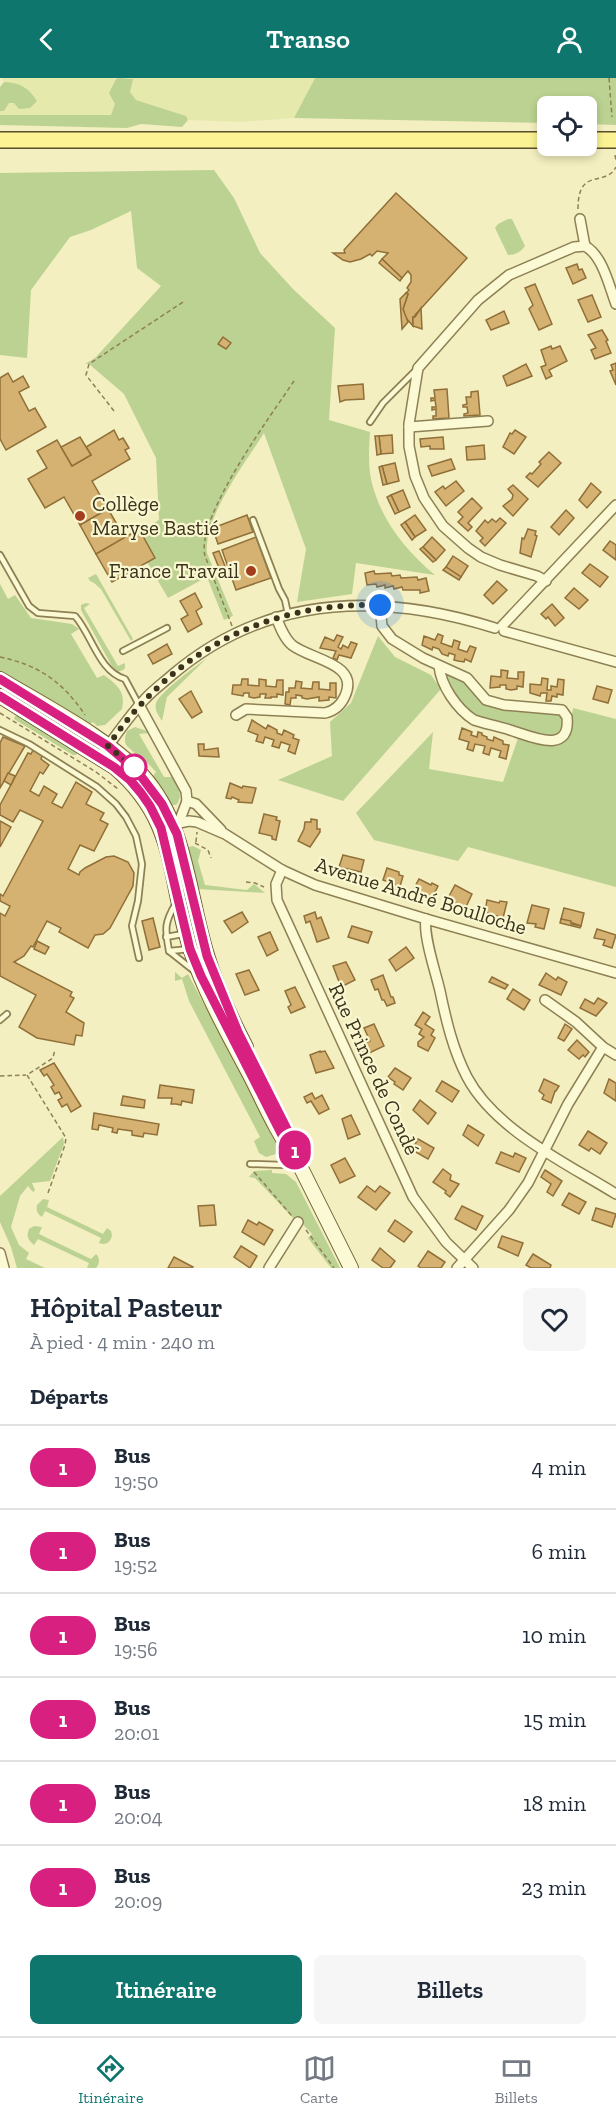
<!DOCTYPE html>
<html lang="fr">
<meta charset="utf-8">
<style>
body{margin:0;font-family:"Zilla Slab",serif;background:#f6f6f7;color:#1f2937;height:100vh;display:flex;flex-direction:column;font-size:22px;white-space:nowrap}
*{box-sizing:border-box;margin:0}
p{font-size:20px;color:#747a83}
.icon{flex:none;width:33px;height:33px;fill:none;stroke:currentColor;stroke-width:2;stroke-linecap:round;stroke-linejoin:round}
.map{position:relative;height:1190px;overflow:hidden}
.sheet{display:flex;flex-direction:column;background:#fff;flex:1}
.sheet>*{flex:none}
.badge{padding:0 12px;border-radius:20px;font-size:21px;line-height:39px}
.tools{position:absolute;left:537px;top:18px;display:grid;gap:12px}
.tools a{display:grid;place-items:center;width:60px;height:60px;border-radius:9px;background:#fff;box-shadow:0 3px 9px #0003;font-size:30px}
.you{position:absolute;width:30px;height:30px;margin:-15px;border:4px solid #fff;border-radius:50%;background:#1a73e8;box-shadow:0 0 0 9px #1a73e833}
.map>.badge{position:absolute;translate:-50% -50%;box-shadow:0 0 0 3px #fff}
h2{padding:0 30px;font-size:22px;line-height:54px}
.round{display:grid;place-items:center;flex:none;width:63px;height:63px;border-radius:9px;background:#f6f6f7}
.head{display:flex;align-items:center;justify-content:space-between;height:102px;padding:0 30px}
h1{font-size:28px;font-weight:600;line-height:45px}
.cta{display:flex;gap:12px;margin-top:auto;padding:12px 30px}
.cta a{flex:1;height:69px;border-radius:9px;background:#0f766e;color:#fff;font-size:24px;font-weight:600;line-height:69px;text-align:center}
.cta a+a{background:#f6f6f7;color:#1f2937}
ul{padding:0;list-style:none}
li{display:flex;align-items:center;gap:18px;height:84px;padding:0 30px;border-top:2px solid #e0e1e3}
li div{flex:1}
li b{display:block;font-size:22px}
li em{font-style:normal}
li .badge{min-width:66px;font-weight:700;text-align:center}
header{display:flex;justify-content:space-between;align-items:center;height:78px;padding:0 30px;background:#0f766e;color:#fff;font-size:27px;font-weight:600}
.tab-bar{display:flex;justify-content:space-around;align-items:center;height:84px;border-top:2px solid #e0e1e3;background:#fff;font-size:16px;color:#747a83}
.tab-bar a{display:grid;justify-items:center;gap:3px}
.tab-bar .current{color:#0f766e}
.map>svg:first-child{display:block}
.farmland{fill:#e5e9ac}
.green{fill:#bcd292}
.building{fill:#d5b271;stroke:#906f38;stroke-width:1.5}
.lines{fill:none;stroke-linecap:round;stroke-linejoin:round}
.service-casing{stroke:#8e8055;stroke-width:8}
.minor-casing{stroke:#8e8055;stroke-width:12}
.secondary-casing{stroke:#706139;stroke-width:16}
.primary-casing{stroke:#5b4c2a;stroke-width:18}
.path{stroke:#8e8055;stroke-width:1.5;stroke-dasharray:4.5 3;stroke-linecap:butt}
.service{stroke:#fcfad4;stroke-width:4.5}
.minor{stroke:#fcfad4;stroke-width:9}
.secondary{stroke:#fcfad4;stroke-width:14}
.primary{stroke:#faf293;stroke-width:15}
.line-casing{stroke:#fff;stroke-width:14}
.line{stroke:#d82080;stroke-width:9}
.walk{stroke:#3c321c;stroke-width:6;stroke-dasharray:0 10.8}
.poi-dot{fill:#a43c1e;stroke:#f9f7d0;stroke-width:2}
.stop-dot{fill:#fff;stroke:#d82080;stroke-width:3}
.labels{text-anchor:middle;stroke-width:4.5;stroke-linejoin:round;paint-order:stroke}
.poi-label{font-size:21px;fill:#3c321c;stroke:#f9f7d0;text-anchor:start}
.street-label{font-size:21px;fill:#3c321c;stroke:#f9f7d0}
</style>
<header><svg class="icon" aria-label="back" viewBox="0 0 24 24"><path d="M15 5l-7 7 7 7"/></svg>Transo<svg class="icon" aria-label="person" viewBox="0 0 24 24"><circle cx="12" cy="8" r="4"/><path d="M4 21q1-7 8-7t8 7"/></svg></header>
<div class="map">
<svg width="616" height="1190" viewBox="0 0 616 1190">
<rect width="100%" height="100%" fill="#f3efc0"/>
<g class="farmland">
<polygon points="2,0 119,0 115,1 115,26 111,37 38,38 0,37 0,33 4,33 9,25 15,25 13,4 4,4"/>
<polygon points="132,0 315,0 294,40 241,44 188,42 186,38 136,22 130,14"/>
</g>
<g class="green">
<polygon points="119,0 133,1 130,14 136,22 186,38 188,42 182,49 141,46 127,50 0,47 0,37 111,37 115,26 109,15 116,1"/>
<polygon points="315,0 616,0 616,47 587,46 586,28 548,28 547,45 294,40"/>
<path d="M 4,4 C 19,4 29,10 37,23 L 30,30 L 19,31 L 14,25 L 9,25 L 4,33 L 0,33 L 0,9 Z"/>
<path d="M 214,92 L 234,120 L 260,175 L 294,212 L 335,250 L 329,342 L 370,354 C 369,369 368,386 371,401 C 380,441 404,471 435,497 L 356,485 L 352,516 L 297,524 L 306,471 L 264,355 C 245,385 204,438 207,475 L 233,538 L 224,542 L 207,499 L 168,520 L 132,458 L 159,442 L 156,380 L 124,316 L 89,286 L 85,286 L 95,280 L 161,208 L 137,190 L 131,133 L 91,152 L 70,159 L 31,212 L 27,280 L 0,277 L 0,95 Z"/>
<path d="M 508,141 L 512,141 L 525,168 C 521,174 515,177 508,177 L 495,150 L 498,146 Z"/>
<polygon points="96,496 133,561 131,563 101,511 94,505 90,503 88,500"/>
<path d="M 0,506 L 8,521 L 15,517 L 31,540 L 72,546 L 79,551 L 71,556 L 97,600 L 104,597 C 117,607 126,613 122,631 L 105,647 L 97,648 L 93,644 L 87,648 L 0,593 Z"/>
<polygon points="86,525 90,526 84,530 118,588 125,585 125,590 123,592 117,594 114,592 81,532 81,527"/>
<polygon points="378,558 395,579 431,597 441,611 343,723 278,702 332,678 330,644 351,625"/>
<path d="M 207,580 L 167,619 L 162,643 C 159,638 154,632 156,625 C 160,614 196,588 207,580 Z"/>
<path d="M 445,594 L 463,602 L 486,626 L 493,629 L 558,635 L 562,637 L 565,647 L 559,657 L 546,660 L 474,638 C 461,627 446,610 445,594 Z"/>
<polygon points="0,606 87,660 85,664 0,613"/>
<path d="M 573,630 L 616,641 L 616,809 L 468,769 L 458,783 L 374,762 L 356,735 L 433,654 L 429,691 L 503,704 L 518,660 C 557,669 567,675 573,630 Z"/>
<polygon points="15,638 23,638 79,672 76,677 73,677 14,641"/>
<path d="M 135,649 L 147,653 L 149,655 L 139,656 L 164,699 L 172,699 C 178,707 184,718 176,727 L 171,727 L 165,714 L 153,698 L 156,694 L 141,678 L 138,679 C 129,667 121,670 127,653 Z"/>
<polygon points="193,768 201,772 198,783 205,807 247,812 254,806 265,815 198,811 188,769"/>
<polygon points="175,894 182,900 188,896 278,1066 278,1072 276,1076 266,1079 259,1075 254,1063 260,1059 189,923 182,901 175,903"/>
<polygon points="63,1059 64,1066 50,1103 32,1105 35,1112 33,1114 28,1108 20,1118 11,1149 19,1167 29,1175 26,1181 45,1190 17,1190 11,1169 0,1144 0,1118"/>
<polygon points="272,1092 272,1095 286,1096 296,1104 340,1190 331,1190 308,1160 312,1156 296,1139 294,1141 255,1100 249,1099 254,1093"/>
<path d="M 43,1121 L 49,1122 L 47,1129 L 103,1156 L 107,1150 L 111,1153 L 112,1157 C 111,1164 106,1168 99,1165 L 101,1160 L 45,1133 L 42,1139 C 37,1136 36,1132 37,1127 Z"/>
<path d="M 34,1148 L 42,1149 L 39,1156 L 91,1181 L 96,1176 C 100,1180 100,1185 96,1190 L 87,1190 L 89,1185 L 38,1161 L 34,1167 C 28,1162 26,1158 29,1151 Z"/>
</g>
<g class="building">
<polygon points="396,115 467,180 415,237 415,239 413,239 413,248 405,239 403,231 408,216 406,215 409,212 407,210 411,204 411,197 408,193 402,200 382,181 388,175 377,173 372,178 370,176 361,181 350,184 343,182 333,175 345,175 344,172"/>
<polygon points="382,181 402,200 400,203 379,185"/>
<polygon points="577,186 579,192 582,191 586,200 573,206 566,190"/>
<polygon points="535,206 552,246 539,252 529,231 533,227 525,210"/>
<polygon points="406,215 408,216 403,231 408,244 402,251 400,221"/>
<polygon points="592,217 601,239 588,244 578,222"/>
<polygon points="421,230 422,251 413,248 413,239 415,239"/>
<polygon points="504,233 509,245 491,252 486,242"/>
<polygon points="602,252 608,262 606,263 611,275 595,281 591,272 596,270 588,257"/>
<polygon points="223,259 231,265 226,271 218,266"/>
<polygon points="551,268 552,271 560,268 567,283 549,292 552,298 546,301 541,289 546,287 541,272"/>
<polygon points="616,285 616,307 610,293 613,292 611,287"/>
<polygon points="526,286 532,298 507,308 503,298"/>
<polygon points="8,295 13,304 23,298 29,309 19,314 29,333 35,330 46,349 6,372 0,361 0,300"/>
<polygon points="363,306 364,321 345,322 340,324 338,308"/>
<polygon points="447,311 449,340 433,341 433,338 436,338 436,331 432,332 432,329 436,329 435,322 431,323 431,320 435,320 434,312"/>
<polygon points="478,313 480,337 464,338 464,336 468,335 467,329 463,329 463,327 467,326 466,319 471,319 471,314"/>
<polygon points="114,352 119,362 123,360 129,370 125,372 130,381 92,403 108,431 80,447 64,419 45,430 28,401 47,390 37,373 57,362 72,388 91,377 86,369"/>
<polygon points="515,352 526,359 514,376 503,369 510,355 512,356"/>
<polygon points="392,357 393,375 381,376 379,358"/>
<polygon points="375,358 379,358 381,376 377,377"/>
<polygon points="80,359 91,377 72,388 61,369"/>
<polygon points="443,359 444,371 430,371 430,368 421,369 420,361"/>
<polygon points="484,367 485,381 467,382 466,369"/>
<polygon points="549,374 561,385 538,409 526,399 530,395 532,396 541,386 539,384"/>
<polygon points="451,381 455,391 432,398 428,388"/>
<polygon points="395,385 399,403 387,406 382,388"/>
<polygon points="382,388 387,406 383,407 379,389"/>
<polygon points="456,403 464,413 446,428 435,414 443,408 445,411"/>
<polygon points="591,405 601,414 587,430 579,422"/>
<polygon points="513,407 528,421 513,438 503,428 512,421 513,417 508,411"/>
<polygon points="403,412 410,429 399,434 391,417"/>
<polygon points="391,417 399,434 395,436 387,419"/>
<polygon points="472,420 482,430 468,445 472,449 468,453 458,444 463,439 458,434"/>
<polygon points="108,431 125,460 96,476 80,447"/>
<polygon points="566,432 574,440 559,457 551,449"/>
<polygon points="247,437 253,454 218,466 215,457 218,448"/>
<polygon points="415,437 426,452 415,459 405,444"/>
<polygon points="500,440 506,445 485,468 480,463 483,460 476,453 485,442 488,445 492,441 496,444"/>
<polygon points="405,444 415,459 412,462 401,447"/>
<polygon points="139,451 155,480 112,504 96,476"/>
<polygon points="528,451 536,453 535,457 537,458 531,479 520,475 522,460 524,461"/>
<polygon points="256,459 271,500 236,512 222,472"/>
<polygon points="432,459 445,472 436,482 423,469"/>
<polygon points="610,463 616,467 616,482 603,472"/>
<polygon points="423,469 436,482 433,484 420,471"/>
<polygon points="219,473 225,488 219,490 213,475"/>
<polygon points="453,478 468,488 461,499 446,489"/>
<polygon points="590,486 608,499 600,509 582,495"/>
<polygon points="446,489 461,499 459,502 443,492"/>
<polygon points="374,493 375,496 391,495 392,498 400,497 401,500 417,499 418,502 426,500 429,513 420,515 420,512 403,512 402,509 394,511 393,508 385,510 385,507 377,509 376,506 367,507 365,495"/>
<polygon points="497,503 507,512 493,526 484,517"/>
<polygon points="574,510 588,522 579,531 565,520"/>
<polygon points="195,515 202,529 196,533 202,546 188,554 181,541 188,537 180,523"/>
<polygon points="552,526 564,540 555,548 548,539 546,541 541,536"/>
<polygon points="438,556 443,558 441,565 452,569 454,562 460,564 458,571 467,574 470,568 476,570 471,584 465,581 464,584 458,583 454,582 455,577 449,575 448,578 442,576 439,571 433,569 432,572 422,567 424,558 435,562"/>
<polygon points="337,557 343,559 338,569 341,571 343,567 348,570 351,564 357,566 351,580 339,577 337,582 333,580 336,573 320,570 325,559 334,563"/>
<polygon points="167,566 172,576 153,586 148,577"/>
<polygon points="501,592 508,593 507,600 518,601 518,594 524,594 523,609 517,608 517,611 511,612 506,611 506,607 500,607 500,609 490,610 491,598 501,599"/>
<polygon points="542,600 548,601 547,612 551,612 551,608 557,609 558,601 564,602 563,617 557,616 557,619 552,618 551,623 546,623 547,615 541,615 540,618 530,615 530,606 541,607"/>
<polygon points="242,601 248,601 248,607 259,608 259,601 266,602 266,608 276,609 277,602 283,602 283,617 277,616 277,619 271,619 271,620 265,620 266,616 260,616 260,619 254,620 249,619 249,615 244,615 243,618 232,616 233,607 241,607"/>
<polygon points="296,603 302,604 301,610 312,611 313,604 319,604 319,611 330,612 330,605 336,605 336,620 329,619 329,622 319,623 319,619 307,621 302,620 302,618 296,617 296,620 291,620 290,627 285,626 286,614 289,614 289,610 295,610"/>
<polygon points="597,608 612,612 608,625 593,621"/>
<polygon points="191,613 202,634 192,640 179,621"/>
<polygon points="252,642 266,651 268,647 277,652 277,655 282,657 284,652 294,657 293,660 299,662 295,676 288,673 290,667 281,664 279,670 272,668 274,662 265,659 263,665 256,663 258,657 248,653"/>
<polygon points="462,650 472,654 471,657 477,659 478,654 482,655 482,657 487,659 487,661 493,663 494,659 503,663 503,666 509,667 506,681 499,679 501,673 491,670 489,677 483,675 485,668 475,666 473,673 467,671 469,664 459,661"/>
<polygon points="3,659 25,668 0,710 0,665"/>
<polygon points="198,666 204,666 204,672 218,670 219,679 199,678"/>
<polygon points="33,672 42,678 41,681 49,687 43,696 40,694 30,713 39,718 44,708 57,716 52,725 62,730 76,704 92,714 86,726 104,735 100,742 108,746 94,773 80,767 68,791 79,797 80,794 85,790 106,779 114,778 128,784 134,795 133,808 110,850 103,856 95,857 88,870 59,854 61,850 47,843 33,869 31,868 24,878 14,884 72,914 70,918 74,920 66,934 84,945 82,958 76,957 74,967 37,960 19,949 36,917 0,898 0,835 5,838 10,828 0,823 0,816 3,818 43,743 20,732 13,744 0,737 0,727 28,675 31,676"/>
<polygon points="8,695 15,698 11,707 4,703"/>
<polygon points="230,705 242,710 243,708 256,710 252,725 238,724 239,722 232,719 231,721 226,720"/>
<polygon points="264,736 277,739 276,742 280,743 276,762 272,761 272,758 259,755"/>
<polygon points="311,741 317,742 317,751 320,751 320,754 310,769 298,763 304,751 305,744 311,744"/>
<polygon points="0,743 11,749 0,769"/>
<polygon points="343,777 364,782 361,794 339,789"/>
<polygon points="387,790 399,794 399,797 403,798 399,812 394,810 395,806 383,802"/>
<polygon points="419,801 431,807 432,805 438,808 431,822 413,812"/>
<polygon points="455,807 472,816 465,831 448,820"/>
<polygon points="487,822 499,825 500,823 507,824 503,840 485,834"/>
<polygon points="532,827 549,831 544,851 535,849 536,846 527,845"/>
<polygon points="564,830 584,835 581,848 561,841"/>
<polygon points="242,834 248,844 232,855 224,843"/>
<polygon points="315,834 317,841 321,839 329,860 317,864 310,843 306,845 304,838"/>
<polygon points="153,840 160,869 149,872 142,843"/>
<polygon points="561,841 571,843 571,846 581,848 580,850 560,845"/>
<polygon points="352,848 372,854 368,865 348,859"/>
<polygon points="597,851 616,857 612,870 603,867 605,862 594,860"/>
<polygon points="270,854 278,872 267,878 258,859"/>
<polygon points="37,863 49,869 45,876 34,871"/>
<polygon points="406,869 414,880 396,893 389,882"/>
<polygon points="346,884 355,902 341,909 333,888"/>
<polygon points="249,892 259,912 245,917 236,896"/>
<polygon points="546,895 556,902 558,899 567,904 561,917 539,907"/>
<polygon points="383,897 391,919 393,919 395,925 387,928 384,922 382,922 378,911 375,912 371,902"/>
<polygon points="492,899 508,907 505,911 489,904"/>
<polygon points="295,909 305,929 291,935 288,929 291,927 285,913"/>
<polygon points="513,911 530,922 524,932 507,921"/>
<polygon points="598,920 607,925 596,938 580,930 585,921 594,926"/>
<polygon points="423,934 430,939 425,946 434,952 431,957 435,960 428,973 418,968 418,964 424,959 419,956 422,951 415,947"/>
<polygon points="374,946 384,968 365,977 360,968 370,963 364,950"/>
<polygon points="565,946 572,951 564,963 558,960"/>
<polygon points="577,962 589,974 585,979 583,977 579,981 568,972"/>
<polygon points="320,973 320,974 325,973 334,990 316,995 310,977"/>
<polygon points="54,985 81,1028 71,1034 67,1026 62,1029 58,1022 62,1020 59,1014 55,1016 51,1009 54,1007 47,996 44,998 40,992"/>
<polygon points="395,990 411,1000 403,1012 394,1006 395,1004 388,999"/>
<polygon points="544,1001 559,1008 556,1013 555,1013 551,1025 542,1021 544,1017 539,1013"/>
<polygon points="609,1001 616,1005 616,1023 604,1015"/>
<polygon points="442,1003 459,1013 452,1024 436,1013"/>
<polygon points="160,1007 194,1012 192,1025 182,1023 181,1027 176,1026 171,1026 172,1020 158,1020"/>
<polygon points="312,1015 315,1021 322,1017 329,1031 319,1036 311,1023 307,1025 304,1019"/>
<polygon points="123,1018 145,1022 144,1030 121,1027"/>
<polygon points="420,1022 436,1035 428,1046 413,1032"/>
<polygon points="94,1035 159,1046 157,1057 144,1055 143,1059 132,1057 132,1053 118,1051 117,1055 112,1054 113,1050 99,1047 98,1052 92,1051"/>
<polygon points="351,1037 360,1056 348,1061 342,1041"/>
<polygon points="468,1047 484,1057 478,1068 463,1057"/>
<polygon points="588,1053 607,1065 600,1076 591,1070 589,1073 579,1067"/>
<polygon points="418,1061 434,1070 428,1081 412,1072"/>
<polygon points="501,1074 513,1079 515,1075 526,1080 519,1094 496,1085"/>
<polygon points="345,1080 355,1098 340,1105 331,1087"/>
<polygon points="443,1091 451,1097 450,1102 459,1106 450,1119 445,1115 446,1113 433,1104"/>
<polygon points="545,1092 562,1103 553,1118 547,1114 551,1106 541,1099"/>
<polygon points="367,1108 375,1114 380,1108 390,1115 376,1132 358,1119"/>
<polygon points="569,1115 586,1124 579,1136 562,1127"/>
<polygon points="214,1127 216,1147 200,1148 198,1128"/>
<polygon points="462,1128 483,1138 476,1152 455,1141"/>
<polygon points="596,1130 616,1136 612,1149 592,1142"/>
<polygon points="248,1142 257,1147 259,1144 273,1152 264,1167 242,1154"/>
<polygon points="395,1142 412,1154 404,1164 388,1153"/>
<polygon points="502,1158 523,1165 518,1178 498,1169"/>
<polygon points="241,1168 257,1178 250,1190 234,1179"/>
<polygon points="380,1170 395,1183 390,1190 383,1190 372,1182"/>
<polygon points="428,1173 445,1184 441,1190 421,1190 418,1188"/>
<polygon points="533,1176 551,1187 550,1190 531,1190 526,1187"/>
<polygon points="174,1179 193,1189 192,1190 168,1190"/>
</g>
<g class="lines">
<defs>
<g id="service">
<polyline points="370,344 383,325 416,292"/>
<polyline points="253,442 279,511 285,522 288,536"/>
<path d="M 0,477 L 29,528 L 38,535 L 75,538 C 92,557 99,594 125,601 L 139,627"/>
<polyline points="123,573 167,550"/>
<polyline points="0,652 29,666 97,709 116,726 126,739 136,758 142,786 138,823 132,848 139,880"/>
<path d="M 176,825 C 164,845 165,851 169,873 L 193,892"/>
<polyline points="166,859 183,856"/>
<polyline points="169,873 190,871"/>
<polyline points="0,942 7,936"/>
<polyline points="250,1086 284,1087 295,1083"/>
</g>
<g id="minor">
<polyline points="580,141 585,168"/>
<path d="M 585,168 C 603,178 609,208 616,226"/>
<polyline points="409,349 488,343"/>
<polyline points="546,503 537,498 500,487 481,479 468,470 443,448 424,420 415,398 409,368 409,346 418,290 478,222 509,197 574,169 585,168"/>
<path d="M 380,527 L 382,548 L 392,561 L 423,580 L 467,600 L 486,622 L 504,627 L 562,632 L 567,639 C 571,678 530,658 510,652 C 498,648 486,646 474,642 C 457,631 441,608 439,588"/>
<polyline points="502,548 616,427"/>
<polyline points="504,553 616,584"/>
<polyline points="139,627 186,713 187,723 196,726 221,752"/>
<path d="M 236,637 L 246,631 L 325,635 C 334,633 341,627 345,618 C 360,585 311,582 292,567 C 284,560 280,549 276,539"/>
<path d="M 100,679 C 115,659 128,639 145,621 C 153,612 163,605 172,597 C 267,516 381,514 495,550"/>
<polyline points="179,744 187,723"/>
<polyline points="169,747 189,743 197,744 225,756 282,792 315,807 426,841 616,895"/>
<polyline points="282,792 276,806 277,822 413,1119 446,1164 473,1190"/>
<path d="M 426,841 C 423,858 436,895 440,913 C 446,942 453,972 467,999 C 495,1052 566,1085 616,1116"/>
<polyline points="545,922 576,944 603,969 616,977"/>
<polyline points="0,1175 4,1190"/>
<polyline points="269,1190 298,1144"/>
<polyline points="457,1190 509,1132 528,1105 568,1026 603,969"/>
</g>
<g id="secondary">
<path d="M 0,601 C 45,628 108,660 143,698 C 187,747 188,816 207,877 C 216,908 231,940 246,969"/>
<path d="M 0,618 L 114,689 C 179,744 167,801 191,873 C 206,918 230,959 252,1001 C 265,1027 278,1057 296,1080 L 351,1190"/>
</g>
<g id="primary">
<polyline points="0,62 548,62"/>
<polyline points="586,62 616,62"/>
</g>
</defs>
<use href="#service" class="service-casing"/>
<use href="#minor" class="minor-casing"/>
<use href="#secondary" class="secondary-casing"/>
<use href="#primary" class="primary-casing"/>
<g class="path">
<polyline points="609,0 612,39"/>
<polyline points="615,77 616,83"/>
<path d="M 578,131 C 578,88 605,110 616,89"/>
<polyline points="114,333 86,297 89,286 183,224"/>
<path d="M 232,548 L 205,478 C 195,440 272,336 294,303"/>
<path d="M 0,579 C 39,587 63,604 85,637"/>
<polyline points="0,635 96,694 118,711"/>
<polyline points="196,764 197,754"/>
<polyline points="195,765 208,772 211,780"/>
<polyline points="246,804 255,805 264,809"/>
<polyline points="0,998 26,997"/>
<polyline points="254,1094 292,1138"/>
<polyline points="48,1115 65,1067 66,1060 27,997 53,980 55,971"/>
<polyline points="306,1152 334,1190"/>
</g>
<use href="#service" class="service"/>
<use href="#minor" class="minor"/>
<use href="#secondary" class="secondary"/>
<use href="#primary" class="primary"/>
</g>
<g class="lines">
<defs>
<polyline id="line" points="0,601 108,668 137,693 162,726 177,756 207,878 238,954 287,1051 296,1080 288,1069 201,898 190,871 161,750 150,728 141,715 130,702 114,689 0,618"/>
</defs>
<use href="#line" class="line-casing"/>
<use href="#line" class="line"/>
<path class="walk" d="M 134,689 L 137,693 L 108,668 C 172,574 266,524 380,527"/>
</g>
<g class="poi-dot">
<circle cx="80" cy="438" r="6"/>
<circle cx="251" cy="493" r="6"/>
</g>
<circle class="stop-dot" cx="134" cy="689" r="12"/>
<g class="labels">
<g class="poi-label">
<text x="92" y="433">Collège<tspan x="92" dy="24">Maryse Bastié</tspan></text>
<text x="239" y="500" text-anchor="end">France Travail</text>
</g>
<g class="street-label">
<text transform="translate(421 818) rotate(17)" y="7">Avenue André Boulloche</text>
<text transform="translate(374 991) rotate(65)" y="7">Rue Prince de Condé</text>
</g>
</g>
</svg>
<div class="tools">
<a><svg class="icon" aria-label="locate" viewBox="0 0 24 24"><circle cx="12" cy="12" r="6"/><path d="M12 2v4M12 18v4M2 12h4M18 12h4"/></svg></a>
</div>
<div class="you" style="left:380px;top:527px"></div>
<b class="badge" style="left:295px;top:1072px;background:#d82080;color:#fff">1</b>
</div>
<section class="sheet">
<div class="head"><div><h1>Hôpital Pasteur</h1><p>À pied · 4 min · 240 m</p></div><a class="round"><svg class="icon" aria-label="heart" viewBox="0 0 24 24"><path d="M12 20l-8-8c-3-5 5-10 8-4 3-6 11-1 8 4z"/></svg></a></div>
<h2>Départs</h2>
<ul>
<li><span class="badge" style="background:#d82080;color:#fff">1</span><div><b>Bus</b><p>19:50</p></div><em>4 min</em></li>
<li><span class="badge" style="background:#d82080;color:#fff">1</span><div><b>Bus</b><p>19:52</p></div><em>6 min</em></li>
<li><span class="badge" style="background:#d82080;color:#fff">1</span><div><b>Bus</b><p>19:56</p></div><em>10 min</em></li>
<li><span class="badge" style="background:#d82080;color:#fff">1</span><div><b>Bus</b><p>20:01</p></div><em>15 min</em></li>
<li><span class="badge" style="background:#d82080;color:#fff">1</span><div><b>Bus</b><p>20:04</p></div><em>18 min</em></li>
<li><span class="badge" style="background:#d82080;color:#fff">1</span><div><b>Bus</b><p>20:09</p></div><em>23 min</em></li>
</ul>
<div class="cta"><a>Itinéraire</a><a>Billets</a></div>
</section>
<nav class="tab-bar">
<a class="current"><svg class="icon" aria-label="directions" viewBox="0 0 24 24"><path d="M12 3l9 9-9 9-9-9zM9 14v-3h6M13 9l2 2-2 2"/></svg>Itinéraire</a>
<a><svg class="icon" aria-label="map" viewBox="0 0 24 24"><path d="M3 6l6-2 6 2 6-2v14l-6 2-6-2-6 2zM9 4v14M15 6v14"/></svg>Carte</a>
<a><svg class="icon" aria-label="tickets" viewBox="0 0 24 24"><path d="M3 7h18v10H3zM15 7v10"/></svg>Billets</a>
</nav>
